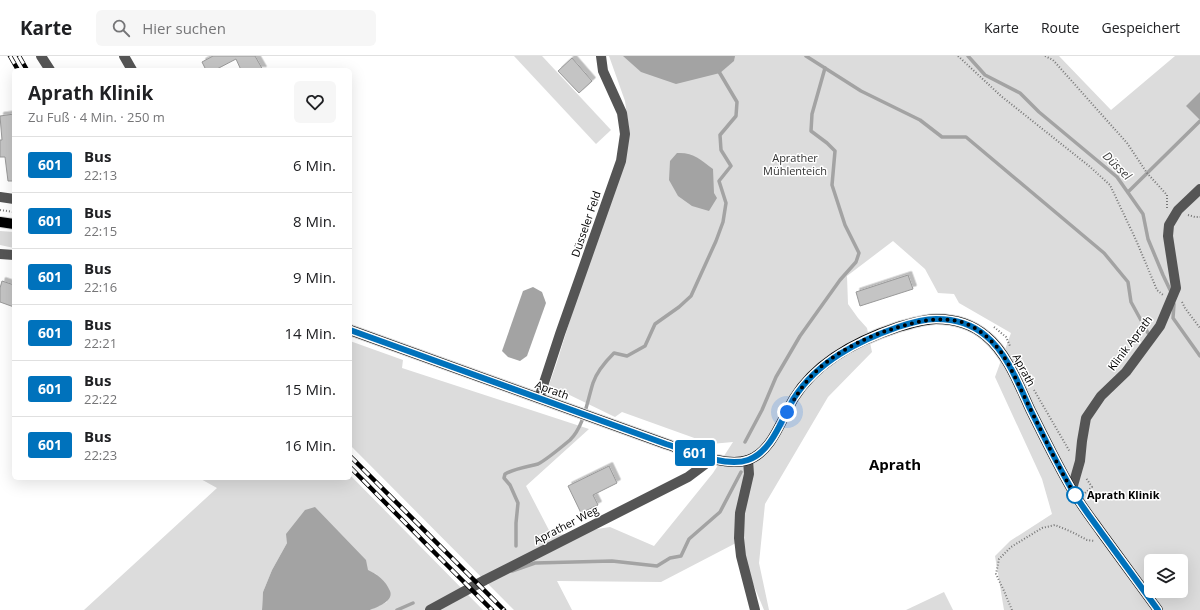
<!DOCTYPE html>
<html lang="de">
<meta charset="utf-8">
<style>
body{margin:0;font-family:"Open Sans",sans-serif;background:#f6f6f6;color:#202124;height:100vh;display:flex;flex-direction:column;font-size:15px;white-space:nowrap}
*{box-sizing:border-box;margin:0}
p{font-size:13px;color:#757577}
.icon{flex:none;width:22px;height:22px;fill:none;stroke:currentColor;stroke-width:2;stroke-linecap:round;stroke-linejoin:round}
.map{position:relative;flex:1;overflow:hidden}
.sheet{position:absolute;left:12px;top:12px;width:340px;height:412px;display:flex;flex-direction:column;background:#fff;border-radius:6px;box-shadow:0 4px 16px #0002}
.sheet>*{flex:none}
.badge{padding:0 8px;border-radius:3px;font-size:14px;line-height:26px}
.tools{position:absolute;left:1144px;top:498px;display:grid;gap:8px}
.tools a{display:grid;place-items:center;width:44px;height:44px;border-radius:6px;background:#fff;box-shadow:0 4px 16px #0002;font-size:20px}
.you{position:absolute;width:20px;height:20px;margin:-10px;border:3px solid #fff;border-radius:50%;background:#1a73e8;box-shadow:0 0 0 6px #1a73e833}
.map>.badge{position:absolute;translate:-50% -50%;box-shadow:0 0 0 2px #fff}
.round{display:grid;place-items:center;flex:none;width:42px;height:42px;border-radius:6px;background:#f6f6f6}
.head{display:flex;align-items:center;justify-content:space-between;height:68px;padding:0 16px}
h1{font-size:19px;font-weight:700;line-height:30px}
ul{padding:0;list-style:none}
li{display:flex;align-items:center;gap:12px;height:56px;padding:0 16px;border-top:1px solid #e0e0e0}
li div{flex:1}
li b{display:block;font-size:15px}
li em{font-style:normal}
li .badge{min-width:44px;font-weight:700;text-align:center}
header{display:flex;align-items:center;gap:24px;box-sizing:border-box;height:56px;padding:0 20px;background:#fff;border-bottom:1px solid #e0e0e0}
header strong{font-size:19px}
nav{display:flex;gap:22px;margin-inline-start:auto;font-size:14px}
.search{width:280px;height:36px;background:#f6f6f6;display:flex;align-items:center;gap:10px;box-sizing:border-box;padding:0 14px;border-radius:6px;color:#757577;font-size:15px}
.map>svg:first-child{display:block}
.green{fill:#dcdcdc;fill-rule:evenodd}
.water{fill:#a3a3a3}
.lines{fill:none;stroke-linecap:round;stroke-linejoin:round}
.stream{stroke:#a3a3a3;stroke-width:3.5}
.building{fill:#c4c4c4;stroke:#999;filter:url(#shadow)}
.major-casing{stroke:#dbdbdb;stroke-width:12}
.path{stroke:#777;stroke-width:2;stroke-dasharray:1 2;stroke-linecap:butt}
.minor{stroke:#555;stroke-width:10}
.major{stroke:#000;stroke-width:10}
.rail-casing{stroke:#000;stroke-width:4.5}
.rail{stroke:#fff;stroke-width:3;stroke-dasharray:9;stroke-linecap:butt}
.line-casing{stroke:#fff;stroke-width:9}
.line{stroke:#0072bc;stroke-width:6}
.walk{stroke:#000;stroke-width:4;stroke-dasharray:0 7.2}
.stop-dot{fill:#fff;stroke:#0072bc;stroke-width:2}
.labels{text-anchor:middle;stroke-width:3;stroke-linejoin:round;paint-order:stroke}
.park-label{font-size:11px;fill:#333;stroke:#fff}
.street-label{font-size:11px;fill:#000;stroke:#fff}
.stop-label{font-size:11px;font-weight:bold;fill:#000;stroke:#fff;text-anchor:start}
.water-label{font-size:12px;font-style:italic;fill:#444;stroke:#fff}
.district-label{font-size:15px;font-weight:bold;fill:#000;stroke:#fff}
</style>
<header>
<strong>Karte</strong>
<div class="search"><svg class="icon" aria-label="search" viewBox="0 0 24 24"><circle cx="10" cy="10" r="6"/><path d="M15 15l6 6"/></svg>Hier suchen</div>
<nav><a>Karte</a><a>Route</a><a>Gespeichert</a></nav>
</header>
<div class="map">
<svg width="1200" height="554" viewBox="0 0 1200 554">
<defs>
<filter id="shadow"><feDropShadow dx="3.5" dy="-3.5" stdDeviation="0" flood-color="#0004"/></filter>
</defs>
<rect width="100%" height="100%" fill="#fff"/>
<g class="green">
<polygon points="514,0 542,0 611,74 596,88"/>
<path d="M 609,0 L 1059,0 L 1111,54 L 1175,0 L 1200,0 L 1200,554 L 1004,554 L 995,500 L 1010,485 L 1052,458 L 1042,423 L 995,321 L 1011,277 L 959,247 L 954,238 L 938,237 L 925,213 L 893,185 L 847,220 L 848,248 L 858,262 L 867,272 L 872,296 L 828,341 L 765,448 L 759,507 L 769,554 L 764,554 L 736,487 L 661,526 L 557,525 L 572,554 L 514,554 L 350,389 L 350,285 L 403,304 L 402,312 L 589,373 L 526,430 L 552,480 L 610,471 L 654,490 L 713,417 L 733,386 L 711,388 L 622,356 L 615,361 L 549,329 L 557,306 L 629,74 L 625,45 ZM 1151,505 L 1181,505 L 1181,535 L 1151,535 Z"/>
<polygon points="0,175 14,176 14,192 0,189"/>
<polygon points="350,419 483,554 369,554 387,546 376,518 287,487 272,514 263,536 262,554 84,554 217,432 199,422 350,422"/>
<polygon points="944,536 953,554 906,554"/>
</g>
<g class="water">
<polygon points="623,0 735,0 734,5 720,17 676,28 641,16"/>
<polygon points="1200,36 1200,64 1186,50"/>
<path d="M 677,97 C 693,96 701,104 713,113 L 714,137 L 717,142 L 709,155 L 692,150 L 678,140 L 669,124 L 670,105 Z"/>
<polygon points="533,231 542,236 546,247 527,300 520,305 508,301 502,295 523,235"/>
<path d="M 315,451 L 366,504 L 368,514 C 377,518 386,525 390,535 C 394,545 378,551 370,554 C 362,554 348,554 339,554 C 313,554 288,554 262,554 L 263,536 L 272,514 L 287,487 L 286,478 L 305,454 Z"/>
</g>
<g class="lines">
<g class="stream">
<polyline points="806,0 861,35 920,64 942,81 966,81 1104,197 1128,226 1131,246 1148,277"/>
<polyline points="968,0 985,19 1020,37 1039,56 1117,121 1143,158 1148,183 1163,219 1172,238"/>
<polyline points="1128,136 1200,65"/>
<polyline points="1174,248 1173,262 1200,300"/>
<polyline points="745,386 762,354 776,321 800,280 840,224 856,206 859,197 845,169 832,129 835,95 827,87 811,75 812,58 825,12"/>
<path d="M 516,490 L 516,467 L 518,447 L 510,429 L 504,422 L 505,418 C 516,412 527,411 538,408 C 544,405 564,389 570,384 C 584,370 587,346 593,327 C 597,315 605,306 614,297 L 627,300 L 645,290 L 655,268 L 679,251 L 691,240 L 716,185 L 723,166 L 726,147 L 719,125 L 731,110 L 721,94 L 720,79 L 736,60 L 737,46 L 718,14"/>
<polyline points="512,515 535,507 612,505 657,510 670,502 681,500 689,483 720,456 741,416"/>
<polyline points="397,554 413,547"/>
</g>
</g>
<g class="building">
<polygon points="213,0 255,0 263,14 241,14 236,3 215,14 206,14 202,6"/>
<polygon points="572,2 592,25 579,37 558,15"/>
<polygon points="14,58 14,125 8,125 5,101 0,101 0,84 2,84 0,60"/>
<polygon points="908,219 913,233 860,250 856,236"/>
<polygon points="2,225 14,229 14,251 0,246 0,232"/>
<polygon points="609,410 617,427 593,439 598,449 581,457 568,430"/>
</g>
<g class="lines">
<defs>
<g id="major">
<polyline points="0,166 14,168"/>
<path d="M 350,274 L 666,388 C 688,395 725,412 748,404 C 772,396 782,362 794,342 C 817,305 858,284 898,271 C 909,268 925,263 936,263 C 954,263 972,268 986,280 C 1007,297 1019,329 1030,353 C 1043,379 1056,406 1071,432 C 1080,448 1091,462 1101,476 C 1120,502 1139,528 1158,554"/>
</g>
</defs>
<use href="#major" class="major-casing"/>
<g class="path">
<polyline points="958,0 1001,40 1089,110 1110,129 1136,184 1157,234 1163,239"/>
<polyline points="1045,0 1053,4 1127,87 1147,117 1167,139 1167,152"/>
<polyline points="0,154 14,156"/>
<polyline points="1188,159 1195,161 1200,161"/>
<polyline points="1182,246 1185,252 1200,272"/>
<polyline points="994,271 1006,281 1010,290"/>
<polyline points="1034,334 1070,396"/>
<polyline points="1085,437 1092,431 1086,422"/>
<polyline points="1012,554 1004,535 996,518 999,503 1011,491 1042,472 1055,469 1072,476 1087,484 1095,485"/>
</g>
<g class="minor">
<polyline points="41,0 50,14"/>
<polyline points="124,0 132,14"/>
<polyline points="0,141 14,143"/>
<polyline points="0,198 14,199"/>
<polyline points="539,342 560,278 621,105 625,78 622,57 603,15 601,0"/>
<polyline points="748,404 749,418 740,457 739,482 741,500 755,554"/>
<polyline points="1072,433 1080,405 1082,385 1086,362 1101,340 1126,316 1160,270 1176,232 1168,180 1169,169 1178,154 1200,133"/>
<polyline points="430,554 485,524 688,421 712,403"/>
</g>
<use href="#major" class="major"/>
<defs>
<g id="rail">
<polyline points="10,0 18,14"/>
<polyline points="19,0 27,14"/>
<polyline points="350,400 504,554"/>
<polyline points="350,411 441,503 492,554"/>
</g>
</defs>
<use href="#rail" class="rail-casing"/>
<use href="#rail" class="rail"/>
</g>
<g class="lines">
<defs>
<path id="line" d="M 350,274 L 666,388 C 688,395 725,412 748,404 C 772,396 782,362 794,342 C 818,305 858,285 898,271 C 910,267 924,263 936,263 C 954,263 972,268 986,280 C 1007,297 1019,329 1030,353 C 1043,379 1056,406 1071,432 C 1080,448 1091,462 1101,476 C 1120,502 1139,528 1158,554"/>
</defs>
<use href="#line" class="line-casing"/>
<use href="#line" class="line"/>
<path class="walk" d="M 787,356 C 793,345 799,335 807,325 C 826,302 857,285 886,275 C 909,268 932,260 957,265 C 974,268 990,282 1001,296 C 1010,309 1019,330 1026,344 C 1043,378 1058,412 1078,444 L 1075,439"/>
</g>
<circle class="stop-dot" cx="1075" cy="439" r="8"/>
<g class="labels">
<g class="park-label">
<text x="795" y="106">Aprather<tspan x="795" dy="13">Mühlenteich</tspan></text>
</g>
<g class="street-label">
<text transform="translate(586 168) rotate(-71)" y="4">Düsseler Feld</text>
<text transform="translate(1130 287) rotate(-53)" y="4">Klinik Aprath</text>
<text transform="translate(1024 314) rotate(62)" y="4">Aprath</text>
<text transform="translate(552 334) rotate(20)" y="4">Aprath</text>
<text transform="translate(566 469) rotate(-27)" y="4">Aprather Weg</text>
</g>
<g class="stop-label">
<text x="1087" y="443">Aprath Klinik</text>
</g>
<g class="water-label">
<text transform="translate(1117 110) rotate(45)" y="4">Düssel</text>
</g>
<g class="district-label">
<text x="895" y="414">Aprath</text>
</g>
</g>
</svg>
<div class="tools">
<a><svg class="icon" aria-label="layers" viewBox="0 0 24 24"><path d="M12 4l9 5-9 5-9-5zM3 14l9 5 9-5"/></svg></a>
</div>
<div class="you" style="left:787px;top:356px"></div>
<b class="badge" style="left:695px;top:397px;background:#0072bc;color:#fff">601</b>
<section class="sheet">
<div class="head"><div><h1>Aprath Klinik</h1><p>Zu Fuß · 4 Min. · 250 m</p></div><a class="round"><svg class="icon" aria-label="heart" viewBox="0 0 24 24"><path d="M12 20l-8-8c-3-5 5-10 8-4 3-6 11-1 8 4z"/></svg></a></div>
<ul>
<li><span class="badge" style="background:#0072bc;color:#fff">601</span><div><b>Bus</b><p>22:13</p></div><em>6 Min.</em></li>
<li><span class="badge" style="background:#0072bc;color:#fff">601</span><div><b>Bus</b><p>22:15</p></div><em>8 Min.</em></li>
<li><span class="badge" style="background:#0072bc;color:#fff">601</span><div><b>Bus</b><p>22:16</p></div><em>9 Min.</em></li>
<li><span class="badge" style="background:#0072bc;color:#fff">601</span><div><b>Bus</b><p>22:21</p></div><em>14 Min.</em></li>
<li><span class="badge" style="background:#0072bc;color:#fff">601</span><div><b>Bus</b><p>22:22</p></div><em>15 Min.</em></li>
<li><span class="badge" style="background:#0072bc;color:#fff">601</span><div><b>Bus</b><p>22:23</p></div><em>16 Min.</em></li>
</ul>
</section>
</div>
